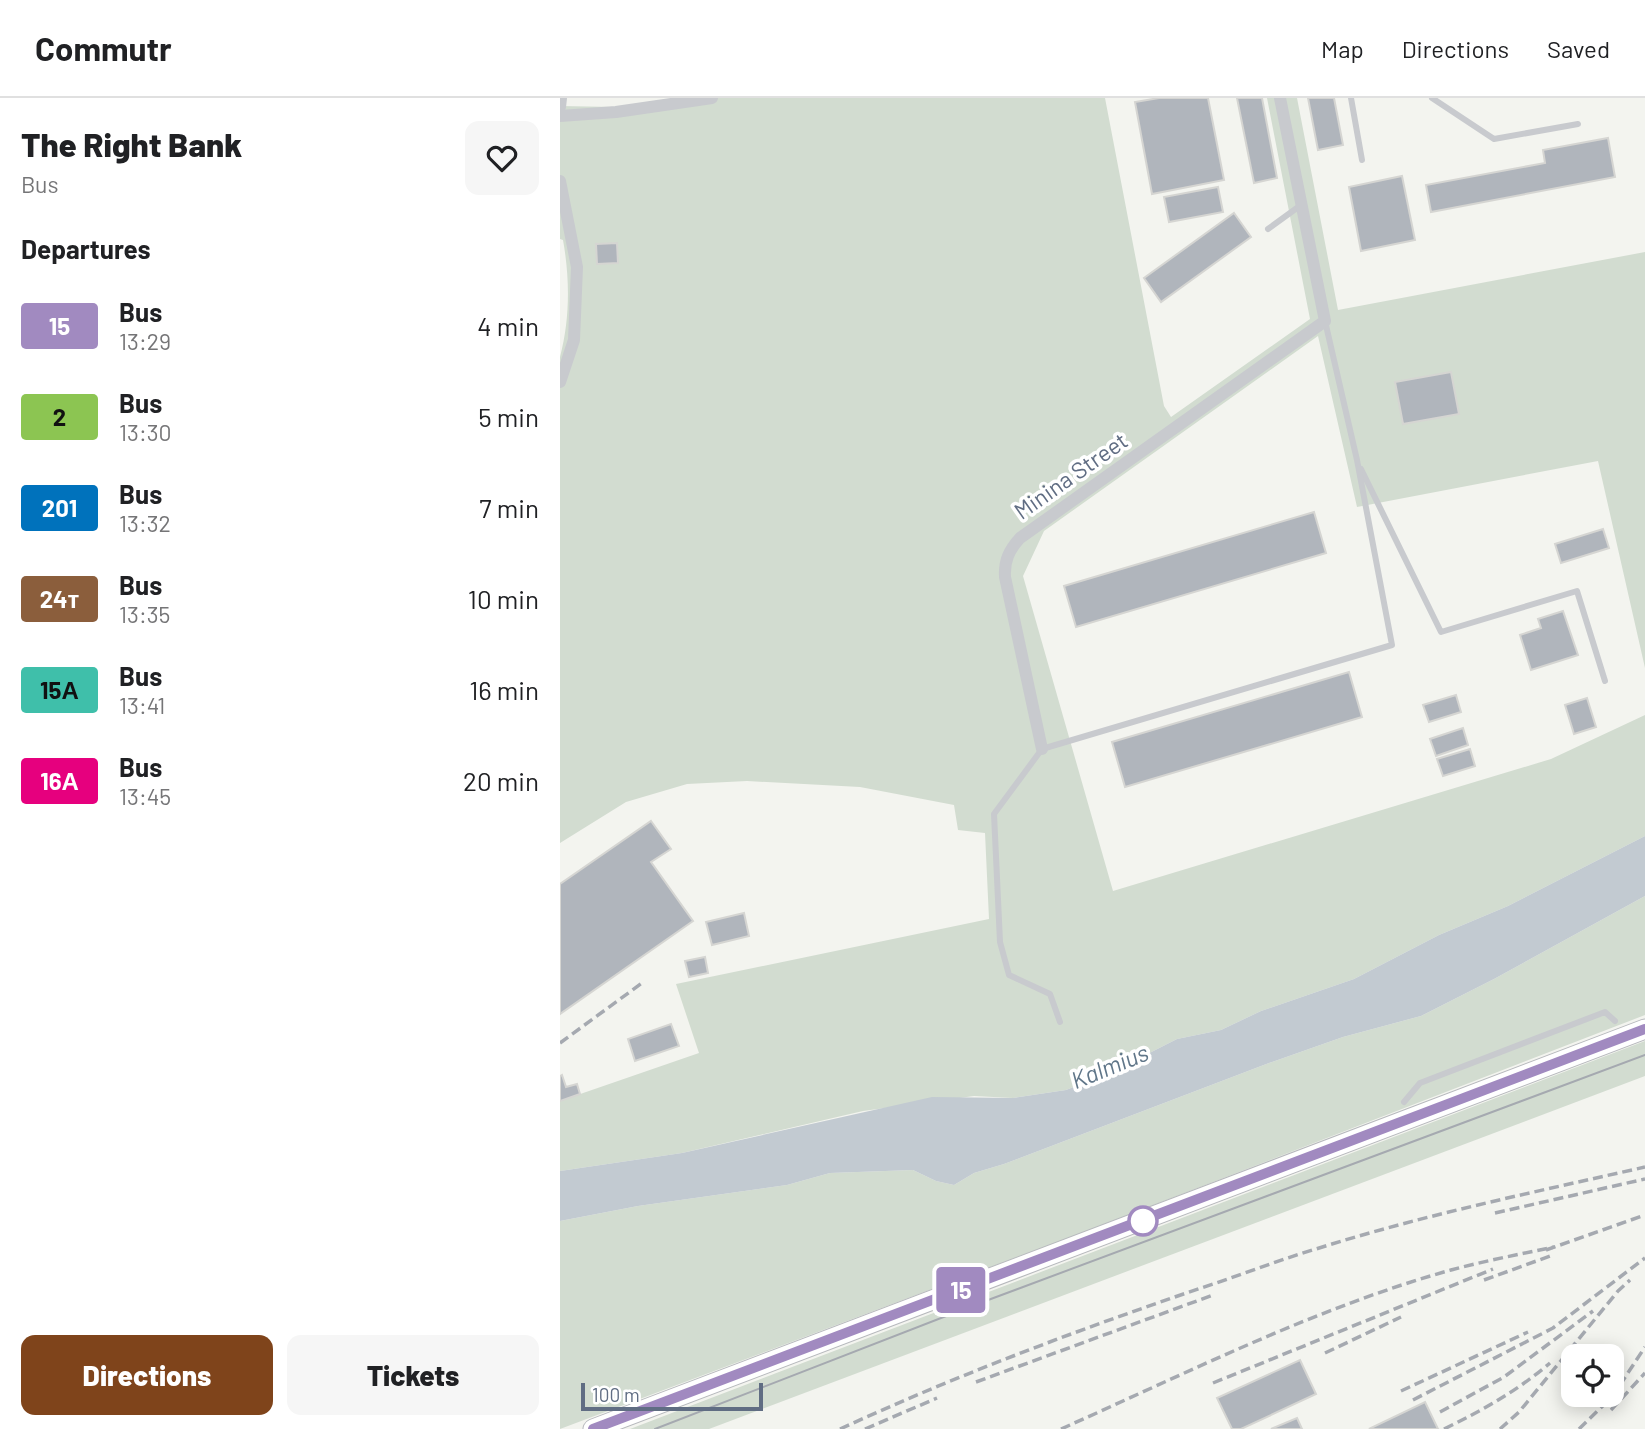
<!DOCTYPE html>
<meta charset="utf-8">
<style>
body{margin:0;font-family:Barlow,sans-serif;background:#f6f6f6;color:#202124;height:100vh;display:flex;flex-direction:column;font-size:26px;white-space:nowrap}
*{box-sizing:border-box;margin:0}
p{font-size:23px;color:#757577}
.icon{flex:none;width:38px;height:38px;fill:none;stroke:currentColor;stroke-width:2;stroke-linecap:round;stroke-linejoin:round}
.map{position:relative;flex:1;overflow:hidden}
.drawer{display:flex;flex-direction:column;background:#fff;width:560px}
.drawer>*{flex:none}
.badge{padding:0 14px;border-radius:5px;font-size:24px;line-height:46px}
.controls{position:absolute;left:1001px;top:1246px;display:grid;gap:14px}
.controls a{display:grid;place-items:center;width:63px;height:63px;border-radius:14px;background:#fff;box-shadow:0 4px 18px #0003;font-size:35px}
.scale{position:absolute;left:21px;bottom:18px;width:182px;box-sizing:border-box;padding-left:7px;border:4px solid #606d83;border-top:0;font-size:19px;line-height:24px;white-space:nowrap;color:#606d83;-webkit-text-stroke:5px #fff;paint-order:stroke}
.map>.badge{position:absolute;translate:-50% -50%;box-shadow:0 0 0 4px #fff}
h2{padding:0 21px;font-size:26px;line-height:63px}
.round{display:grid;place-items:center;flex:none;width:74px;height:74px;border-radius:14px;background:#f6f6f6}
.overview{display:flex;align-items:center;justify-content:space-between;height:119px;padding:0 21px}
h1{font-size:33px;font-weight:800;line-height:52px}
.primary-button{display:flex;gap:14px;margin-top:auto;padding:14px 21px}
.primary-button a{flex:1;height:80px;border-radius:14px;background:#7f441b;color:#fff;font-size:28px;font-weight:800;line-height:80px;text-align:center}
.primary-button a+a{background:#f6f6f6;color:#202124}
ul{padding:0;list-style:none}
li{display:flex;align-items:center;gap:21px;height:91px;padding:0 21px}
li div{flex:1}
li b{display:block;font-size:26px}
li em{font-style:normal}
li .badge{min-width:77px;font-weight:700;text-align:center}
header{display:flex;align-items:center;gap:42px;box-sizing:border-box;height:98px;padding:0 35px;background:#fff;border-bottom:2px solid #e0e0e0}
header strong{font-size:33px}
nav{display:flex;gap:38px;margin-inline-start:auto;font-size:24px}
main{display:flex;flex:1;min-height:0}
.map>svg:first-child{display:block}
.green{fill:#d2dcd0}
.water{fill:#c2cad1}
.building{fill:#b0b5bc;stroke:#d5d5d2;stroke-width:2}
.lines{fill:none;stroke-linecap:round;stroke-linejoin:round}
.trunk-casing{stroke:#b7b9bd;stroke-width:21}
.service{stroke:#c8cace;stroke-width:6}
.minor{stroke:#c8cace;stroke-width:12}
.trunk{stroke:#fff;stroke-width:19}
.tram{stroke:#a5a9b0;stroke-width:2}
.rail{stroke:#a5a9b0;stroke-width:3.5;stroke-dasharray:10 5;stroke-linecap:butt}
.line-casing{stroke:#fff;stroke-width:16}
.line{stroke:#a18ac0;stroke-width:10}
.stop-dot{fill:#fff;stroke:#a18ac0;stroke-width:3.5}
.labels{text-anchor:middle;stroke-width:7;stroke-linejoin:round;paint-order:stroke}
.street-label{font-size:23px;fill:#606d83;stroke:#fff}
.water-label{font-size:24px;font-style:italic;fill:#607689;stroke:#fff}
</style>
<header>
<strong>Commutr</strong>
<nav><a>Map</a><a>Directions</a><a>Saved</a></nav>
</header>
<main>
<section class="drawer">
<div class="overview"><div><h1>The Right Bank</h1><p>Bus</p></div><a class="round"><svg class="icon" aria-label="heart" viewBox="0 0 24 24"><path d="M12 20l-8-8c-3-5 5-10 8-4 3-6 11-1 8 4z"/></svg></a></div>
<h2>Departures</h2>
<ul>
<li><span class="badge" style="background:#a18ac0;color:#fff">15</span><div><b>Bus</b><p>13:29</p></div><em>4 min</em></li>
<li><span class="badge" style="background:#8cc552;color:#111">2</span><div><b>Bus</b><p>13:30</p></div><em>5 min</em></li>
<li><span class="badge" style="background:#0072bc;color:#fff">201</span><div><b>Bus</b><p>13:32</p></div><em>7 min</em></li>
<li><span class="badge" style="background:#8b5e3c;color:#fff">24т</span><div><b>Bus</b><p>13:35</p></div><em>10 min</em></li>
<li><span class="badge" style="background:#3fbfaa;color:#111">15А</span><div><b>Bus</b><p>13:41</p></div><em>16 min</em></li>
<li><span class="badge" style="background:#e6007e;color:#fff">16А</span><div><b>Bus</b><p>13:45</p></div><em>20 min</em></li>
</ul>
<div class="primary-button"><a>Directions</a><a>Tickets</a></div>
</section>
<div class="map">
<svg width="1085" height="1331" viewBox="0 0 1085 1331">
<rect width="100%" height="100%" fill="#f3f4ef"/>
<g class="green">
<path d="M 115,0 L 545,0 L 604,308 L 611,319 L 750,221 L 707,0 L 737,0 L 778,212 L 1085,154 L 1085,570 L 1038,363 L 797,409 L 758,238 L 484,433 L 463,478 L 553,793 L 991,661 L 1085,617 L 1085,738 L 948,808 L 879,837 L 794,881 L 701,913 L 661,932 L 617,941 L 554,973 L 506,992 L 453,1000 L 414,998 L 303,1013 L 122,1055 L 0,1073 L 0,1003 L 139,955 L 116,886 L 429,821 L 425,735 L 398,732 L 394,707 L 300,689 L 187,683 L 127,686 L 66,704 L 0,745 L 0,259 C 10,221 10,181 3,142 L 0,141 L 0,8 L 55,9 Z"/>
<polygon points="1085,798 1085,917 521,1135 0,1331 0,1123 78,1108 227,1087 270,1075 353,1072 376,1083 394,1087 414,1075 444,1066 709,965 783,939 861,918 934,881"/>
<polygon points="1085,943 1085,978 149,1331 70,1331"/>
</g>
<polygon class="water" points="1085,738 1085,798 934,881 861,918 783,939 709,965 444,1066 414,1075 394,1087 376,1083 353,1072 270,1075 227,1087 78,1108 0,1123 0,1073 122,1055 372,999 453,1000 506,992 554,973 617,941 661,932 701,913 794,881 879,837 948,808"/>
<g class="building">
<polygon points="599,0 648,0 664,82 592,96 575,4"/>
<polygon points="677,0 702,0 717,80 694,85"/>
<polygon points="748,0 774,0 783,47 758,52"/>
<polygon points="1048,40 1055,79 871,114 866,87 985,65 983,52"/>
<polygon points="842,78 855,142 801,153 789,89"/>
<polygon points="658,89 663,114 609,124 604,99"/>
<polygon points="674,115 691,139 601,204 584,180"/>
<polygon points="57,145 58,165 37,166 36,146"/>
<polygon points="891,274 899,316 843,326 835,284"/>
<polygon points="754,414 766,455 516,529 504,488"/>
<polygon points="1043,431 1049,450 1001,465 995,446"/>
<polygon points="1003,513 1018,557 971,572 960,537 981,530 978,521"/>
<polygon points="789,574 802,619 565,689 552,644"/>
<polygon points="896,597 901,614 869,624 863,607"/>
<polygon points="1027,600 1036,629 1014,636 1005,607"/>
<polygon points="903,630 908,647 876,658 870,641"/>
<polygon points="910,651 915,668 883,678 877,661"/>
<polygon points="91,723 111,751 91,764 133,823 0,916 0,786"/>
<polygon points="184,815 189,838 152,847 146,824"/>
<polygon points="145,859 148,875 129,879 125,863"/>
<polygon points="111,926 119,948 75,963 68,941"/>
<polygon points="2,977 6,989 17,986 20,996 0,1003 0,978"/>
<polygon points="740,1262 756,1296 681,1331 672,1331 657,1300"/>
<polygon points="865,1304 878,1331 809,1331"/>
<polygon points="737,1320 742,1331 711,1331"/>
</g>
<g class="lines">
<defs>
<polyline id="trunk" points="33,1331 1085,931"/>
</defs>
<use href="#trunk" class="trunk-casing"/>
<g class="service">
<polyline points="791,0 802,62"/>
<polyline points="872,0 934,41 1018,26"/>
<polyline points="708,131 741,107"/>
<polyline points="801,371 881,534 1017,493 1045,583"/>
<polyline points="500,924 490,896 449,877 440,844 434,716 482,651 832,547 797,362 765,223"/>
<polyline points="844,1004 860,985 1045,914 1055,923"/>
</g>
<g class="minor">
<polyline points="0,9 1,0"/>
<polyline points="0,18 56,14 152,0"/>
<polyline points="0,83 17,169 14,242 0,284"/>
<path d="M 482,651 L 445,479 C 444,463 449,452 460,440 L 765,223 L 720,0"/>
</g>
<use href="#trunk" class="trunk"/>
<polyline class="tram" points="95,1331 412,1208 1085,957"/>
<g class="rail">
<polyline points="0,945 82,885"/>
<polyline points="935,1115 1085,1081"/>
<polyline points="986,1152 1085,1117"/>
<polyline points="924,1182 993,1157"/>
<polyline points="765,1255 841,1219"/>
<polyline points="416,1284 653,1197"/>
<polyline points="653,1285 933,1171"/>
<polyline points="841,1293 968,1234"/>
<polyline points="853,1302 993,1230 1085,1160"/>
<polyline points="1051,1312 1085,1275"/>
<polyline points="880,1314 944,1279 1033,1213"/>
<path d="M 280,1331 C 402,1275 528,1228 656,1185 C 689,1174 722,1161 756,1151 C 863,1117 975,1094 1085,1069"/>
<polyline points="305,1331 377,1300"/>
<path d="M 501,1331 C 627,1275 758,1209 891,1172 C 925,1163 960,1156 994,1149"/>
<path d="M 884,1331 C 923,1312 957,1293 990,1265"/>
<polyline points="940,1331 959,1314 1058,1193 1070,1182"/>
<polyline points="1019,1331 1052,1299 1085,1249"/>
</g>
</g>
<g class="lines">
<defs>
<polyline id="line" points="33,1331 1085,931"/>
</defs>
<use href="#line" class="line-casing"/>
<use href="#line" class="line"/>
</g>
<circle class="stop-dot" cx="583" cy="1123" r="14"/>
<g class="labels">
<g class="street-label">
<text transform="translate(511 378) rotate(-35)" y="8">Minina Street</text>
</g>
<g class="water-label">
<text transform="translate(550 969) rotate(-22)" y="8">Kalmius</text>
</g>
</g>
</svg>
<div class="controls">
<a><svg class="icon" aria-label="locate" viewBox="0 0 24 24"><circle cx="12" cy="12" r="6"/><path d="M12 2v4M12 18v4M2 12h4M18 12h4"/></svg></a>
</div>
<div class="scale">100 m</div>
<b class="badge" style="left:401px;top:1192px;background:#a18ac0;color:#fff">15</b>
</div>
</main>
